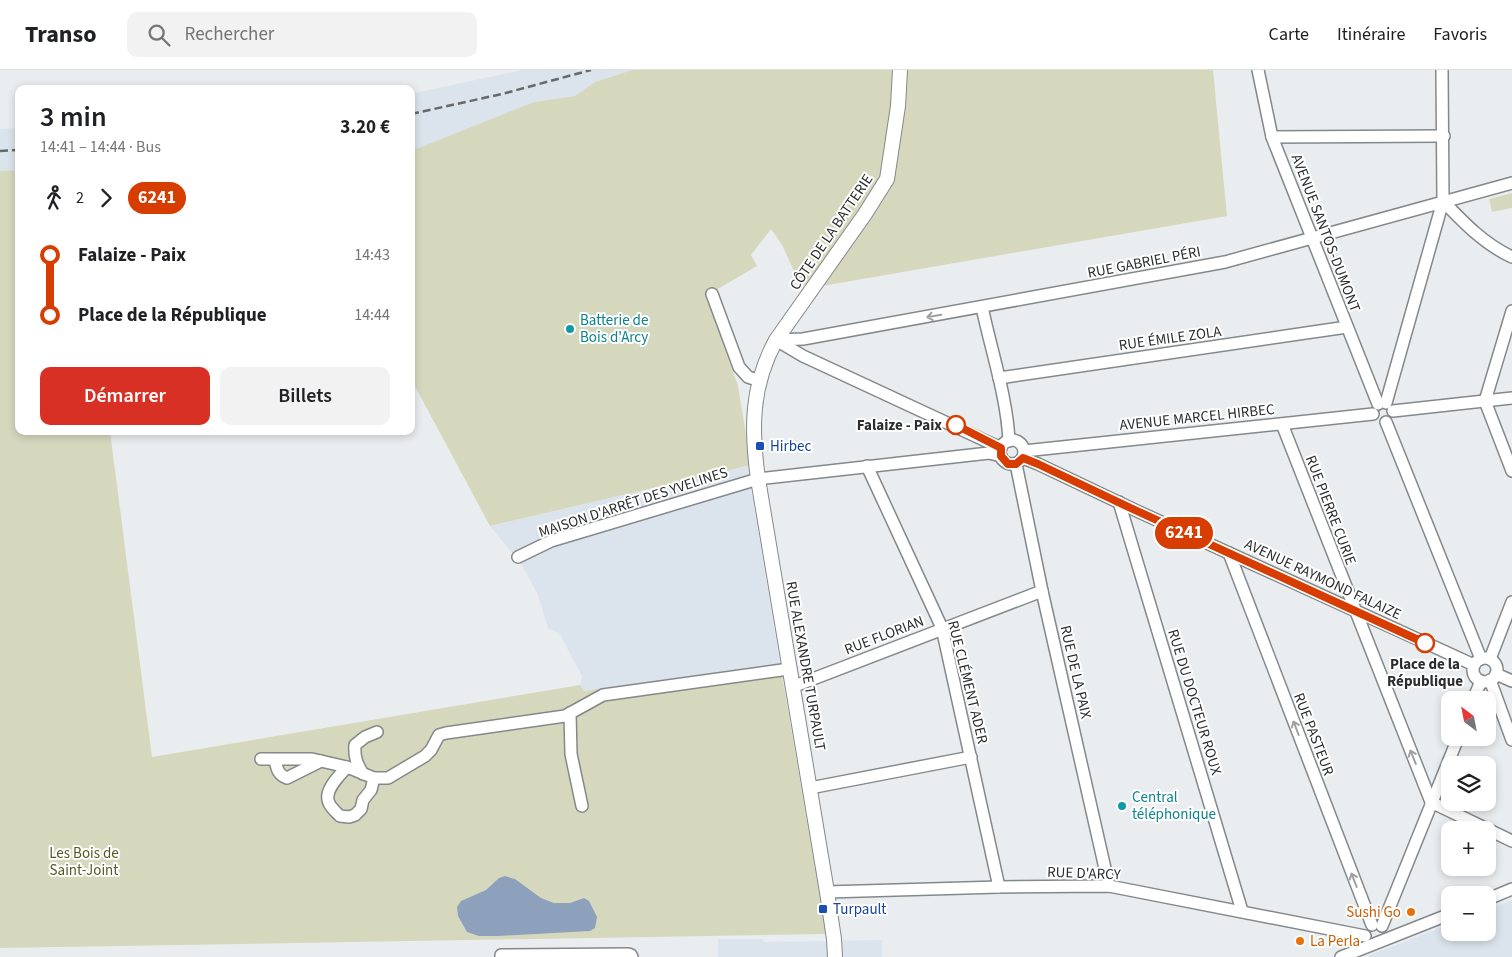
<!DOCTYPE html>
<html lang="fr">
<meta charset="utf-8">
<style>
body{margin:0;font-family:"Source Sans 3",sans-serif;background:#f2f2f2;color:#202124;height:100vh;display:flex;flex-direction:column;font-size:19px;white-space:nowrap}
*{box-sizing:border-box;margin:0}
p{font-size:16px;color:#757577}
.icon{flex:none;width:28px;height:28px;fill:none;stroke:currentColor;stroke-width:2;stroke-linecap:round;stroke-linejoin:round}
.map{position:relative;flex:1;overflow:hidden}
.drawer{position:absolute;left:15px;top:15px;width:400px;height:350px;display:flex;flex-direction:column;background:#fff;border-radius:10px;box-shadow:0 2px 8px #0003}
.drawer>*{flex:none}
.badge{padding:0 10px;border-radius:16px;font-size:18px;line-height:32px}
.needle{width:32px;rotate:328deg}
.tools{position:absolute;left:1441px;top:621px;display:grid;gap:10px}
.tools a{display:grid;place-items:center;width:55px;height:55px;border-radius:10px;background:#fff;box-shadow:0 2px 8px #0003;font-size:25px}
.map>.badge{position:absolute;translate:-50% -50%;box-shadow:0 0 0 2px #fff}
.legs{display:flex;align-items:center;gap:8px;height:55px;padding:0 25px;font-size:16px}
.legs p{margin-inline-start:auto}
.headline{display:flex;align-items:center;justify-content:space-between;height:85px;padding:0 25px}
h1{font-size:28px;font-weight:600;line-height:38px}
.action{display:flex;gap:10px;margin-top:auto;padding:10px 25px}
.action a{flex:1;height:58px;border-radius:10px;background:#d93025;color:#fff;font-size:20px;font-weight:600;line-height:58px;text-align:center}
.action a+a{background:#f2f2f2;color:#202124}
ul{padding:0 25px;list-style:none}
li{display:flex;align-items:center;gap:18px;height:60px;font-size:19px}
li i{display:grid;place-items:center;width:8px;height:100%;margin:0 6px;background:currentColor}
li i::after{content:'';width:12px;height:12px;margin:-6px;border:4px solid;border-radius:50%;background:#fff}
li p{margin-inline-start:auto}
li:first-child i{background:linear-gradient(#0000 50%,currentColor 0)}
li:last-child i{background:linear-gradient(currentColor 50%,#0000 0)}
header{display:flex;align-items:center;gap:30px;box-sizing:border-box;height:70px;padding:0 25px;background:#fff;border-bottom:1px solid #e0e0e0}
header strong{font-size:24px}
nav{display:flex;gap:28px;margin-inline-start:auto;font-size:18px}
.search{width:350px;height:45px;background:#f2f2f2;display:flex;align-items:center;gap:12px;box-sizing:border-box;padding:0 18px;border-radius:10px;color:#757577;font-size:19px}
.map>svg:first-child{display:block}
.built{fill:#dbe4ec}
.green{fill:#d6d8be}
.water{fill:#8da0bc}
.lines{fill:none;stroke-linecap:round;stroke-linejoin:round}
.minor-casing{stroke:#85888a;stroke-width:14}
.major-casing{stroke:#85888a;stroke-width:16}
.minor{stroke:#fff;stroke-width:11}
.major{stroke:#fff;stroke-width:14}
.rail{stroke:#67686a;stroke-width:2.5;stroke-dasharray:8 4;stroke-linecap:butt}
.oneway{stroke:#a0a0a1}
.line-1-casing{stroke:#fff;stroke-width:11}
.line-1{stroke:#d73d00;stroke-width:8}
.culture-dot{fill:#0f9aa8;stroke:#fff;stroke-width:2}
.stop-1-dot{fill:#fff;stroke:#d73d00;stroke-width:2.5}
.transit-dot{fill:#1a4fb4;stroke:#fff;stroke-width:2}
.food-dot{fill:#e8710a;stroke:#fff;stroke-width:2}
.labels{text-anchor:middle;stroke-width:4;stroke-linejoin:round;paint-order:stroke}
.street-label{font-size:15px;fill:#2c2d2e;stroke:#fff}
.culture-label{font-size:15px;fill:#0d838f;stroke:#fff;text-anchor:start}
.stop-label{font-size:15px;font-weight:bold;fill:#2c2d2e;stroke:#fff;text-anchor:end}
.transit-label{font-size:15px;fill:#164399;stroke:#fff;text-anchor:start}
.park-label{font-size:15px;fill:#585a23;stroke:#fff}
.food-label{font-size:15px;fill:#c56008;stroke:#fff;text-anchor:end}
</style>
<header>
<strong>Transo</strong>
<div class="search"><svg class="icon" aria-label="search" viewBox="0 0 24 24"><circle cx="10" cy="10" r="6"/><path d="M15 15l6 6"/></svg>Rechercher</div>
<nav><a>Carte</a><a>Itinéraire</a><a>Favoris</a></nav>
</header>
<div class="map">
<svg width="1512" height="887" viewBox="0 0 1512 887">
<rect width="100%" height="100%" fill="#eaedef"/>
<g class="built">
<polygon points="522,0 632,0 595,12 575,26 534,32 411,81 411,24"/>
<polygon points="19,58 19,100 0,101 0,59"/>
<polygon points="751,395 751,417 780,594 583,621 580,615 582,606 559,563 548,558 538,525 522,495 490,456"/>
<polygon points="1512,830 1512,887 1365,887 1450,854 1450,862 1488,862 1488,840"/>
<polygon points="718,869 763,869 764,872 882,870 882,887 718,887"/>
</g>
<g class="green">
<polygon points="632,0 1213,0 1227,146 822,216 800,214 782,175 771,159 751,185 757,196 706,226 738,316 751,395 490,456 411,309 411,81 534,32 575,26 595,12"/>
<polygon points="19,100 19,361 110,361 152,687 580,615 584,621 605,618 607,628 782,605 826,864 0,878 0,101"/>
<polygon points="1512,123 1512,138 1492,142 1489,129"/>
</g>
<polygon class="water" points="505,806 515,809 541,828 554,833 570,833 584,828 589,831 597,847 595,858 590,861 498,866 479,866 467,862 458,846 457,837 461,831 486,820 499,808"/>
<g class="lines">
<defs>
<g id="minor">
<polyline points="1258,0 1272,67 1378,334"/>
<polyline points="1272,67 1444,66"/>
<path d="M 1443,131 C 1464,153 1484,174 1512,187"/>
<polyline points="712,224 739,297 748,307 760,311"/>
<path d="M 982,237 C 991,280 1007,327 1009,371"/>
<polyline points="1512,241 1485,331 1512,401"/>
<polyline points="776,270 803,269 1225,192 1512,113"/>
<polyline points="776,270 803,286 1001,378"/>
<polyline points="999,308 1347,257"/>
<polyline points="1386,333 1443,131 1442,0"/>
<polyline points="1393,341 1512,328"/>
<polyline points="1386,352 1481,589"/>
<polyline points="1282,354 1431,732 1512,771"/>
<circle cx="1012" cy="382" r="12"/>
<polyline points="1024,381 1373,344"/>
<polyline points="1023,388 1038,394 1137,441 1474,595"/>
<polyline points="1016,394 1042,521 1109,816"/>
<polyline points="867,396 942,558 999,817"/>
<polyline points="1119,432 1242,841"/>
<polyline points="1229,483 1372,855"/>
<polyline points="518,487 551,471 758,409 989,383 1001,386"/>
<circle cx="1485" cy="600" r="12"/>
<polyline points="1490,589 1512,532"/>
<polyline points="1496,604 1512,611"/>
<polyline points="1490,610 1512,670"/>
<polyline points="792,617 1042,521"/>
<polyline points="1473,630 1481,611"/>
<polyline points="570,643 571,684 582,736"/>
<polyline points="261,689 312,689 347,697 374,708 388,708 425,686 431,680 439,665 446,663 565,646 603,625 789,599"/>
<path d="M 275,690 C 277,699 278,705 287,708 L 321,691"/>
<path d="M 347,697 C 339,706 323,721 329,733 C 331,738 336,742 340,746 L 349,747 L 355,745 L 361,739 L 363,730 L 371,720 L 374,708"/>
<path d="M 363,704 C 357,694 354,687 355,675 L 365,667 L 377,662"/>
<polyline points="810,718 971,687"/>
<polyline points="827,822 999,817 1109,816 1365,866"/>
<polyline points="1488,829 1512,819"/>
<polyline points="1382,856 1458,668"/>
<polyline points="501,887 501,885 628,884 631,885 632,887"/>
<polyline points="1341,887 1450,844"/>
</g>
<path id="major" d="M 835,887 L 834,869 L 827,822 L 758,409 C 751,358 751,316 776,270 L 865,144 L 887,109 L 898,36 L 900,0"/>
</defs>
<use href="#minor" class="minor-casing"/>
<use href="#major" class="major-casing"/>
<use href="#minor" class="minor"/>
<use href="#major" class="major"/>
<g class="rail">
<polyline points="411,44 502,24 591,0"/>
<polyline points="0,81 19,80"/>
</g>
</g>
<defs><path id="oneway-shaft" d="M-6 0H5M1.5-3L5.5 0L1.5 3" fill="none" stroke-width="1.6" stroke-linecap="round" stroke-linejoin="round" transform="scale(1.25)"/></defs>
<g class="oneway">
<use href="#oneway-shaft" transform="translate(934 246) rotate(170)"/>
<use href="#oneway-shaft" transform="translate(1296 658) rotate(-111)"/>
<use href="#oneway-shaft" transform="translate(1413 687) rotate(-112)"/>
<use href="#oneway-shaft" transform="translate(1354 810) rotate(-111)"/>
</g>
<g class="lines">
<defs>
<polyline id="line-1" points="956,355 1001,378 1001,386 1008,394 1016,394 1023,388 1038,394 1137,441 1425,573"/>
</defs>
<use href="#line-1" class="line-1-casing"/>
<use href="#line-1" class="line-1"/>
</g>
<g class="culture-dot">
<circle cx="570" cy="259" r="5"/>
<circle cx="1122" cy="736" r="5"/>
</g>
<g class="stop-1-dot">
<circle cx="956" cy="355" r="9"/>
<circle cx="1425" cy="573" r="9"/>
</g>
<g class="transit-dot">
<rect x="755" y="371" width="10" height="10" rx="2.5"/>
<rect x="818" y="834" width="10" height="10" rx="2.5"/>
</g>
<g class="food-dot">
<circle cx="1411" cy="842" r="5"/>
<circle cx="1300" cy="871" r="5"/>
</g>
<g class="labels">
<g class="street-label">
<text transform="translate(831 162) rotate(-56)" y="5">CÔTE DE LA BATTERIE</text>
<text transform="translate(1326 163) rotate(69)" y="5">AVENUE SANTOS-DUMONT</text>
<text transform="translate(1144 192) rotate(-11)" y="5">RUE GABRIEL PÉRI</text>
<text transform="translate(1170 268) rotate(-8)" y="5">RUE ÉMILE ZOLA</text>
<text transform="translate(1197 347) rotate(-6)" y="5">AVENUE MARCEL HIRBEC</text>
<text transform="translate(633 432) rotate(-18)" y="5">MAISON D'ARRÊT DES YVELINES</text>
<text transform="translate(1331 440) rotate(69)" y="5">RUE PIERRE CURIE</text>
<text transform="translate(1323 509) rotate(25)" y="5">AVENUE RAYMOND FALAIZE</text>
<text transform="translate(884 565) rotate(-21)" y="5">RUE FLORIAN</text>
<text transform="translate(806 596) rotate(80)" y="5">RUE ALEXANDRE TURPAULT</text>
<text transform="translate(1076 602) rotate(77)" y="5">RUE DE LA PAIX</text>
<text transform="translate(968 612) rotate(76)" y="5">RUE CLÉMENT ADER</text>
<text transform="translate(1195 632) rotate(73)" y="5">RUE DU DOCTEUR ROUX</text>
<text transform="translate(1314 664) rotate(69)" y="5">RUE PASTEUR</text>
<text transform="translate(1084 803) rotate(2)" y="5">RUE D'ARCY</text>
</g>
<g class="culture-label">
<text x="580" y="255">Batterie de<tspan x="580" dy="17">Bois d'Arcy</tspan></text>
<text x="1132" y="732">Central<tspan x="1132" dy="17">téléphonique</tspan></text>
</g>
<g class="stop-label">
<text x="942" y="360">Falaize - Paix</text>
<text x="1425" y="599" text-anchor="middle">Place de la<tspan x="1425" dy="17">République</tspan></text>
</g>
<g class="transit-label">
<text x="770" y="381">Hirbec</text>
<text x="833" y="844">Turpault</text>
</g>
<g class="park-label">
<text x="84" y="788">Les Bois de<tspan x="84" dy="17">Saint-Joint</tspan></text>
</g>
<g class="food-label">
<text x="1401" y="847">Sushi Go</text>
<text x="1310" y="876" text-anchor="start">La Perla</text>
</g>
</g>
</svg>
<div class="tools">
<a><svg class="needle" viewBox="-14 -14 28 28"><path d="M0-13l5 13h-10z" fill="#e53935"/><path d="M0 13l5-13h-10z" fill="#757577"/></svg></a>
<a><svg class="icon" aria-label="layers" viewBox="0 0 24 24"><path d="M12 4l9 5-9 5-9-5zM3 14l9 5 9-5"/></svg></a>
<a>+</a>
<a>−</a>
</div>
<b class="badge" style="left:1184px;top:463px;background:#d73d00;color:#fff">6241</b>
<section class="drawer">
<div class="headline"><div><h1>3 min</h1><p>14:41 – 14:44 · Bus</p></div><b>3.20 €</b></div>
<div class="legs"><svg class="icon" aria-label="walk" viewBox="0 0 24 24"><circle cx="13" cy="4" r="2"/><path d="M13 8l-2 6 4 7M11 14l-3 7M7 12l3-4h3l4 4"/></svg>2<svg class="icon" aria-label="forward" viewBox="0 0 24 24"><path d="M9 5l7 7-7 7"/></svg><b class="badge" style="background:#d73d00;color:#fff">6241</b></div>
<ul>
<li><i style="color:#d73d00"></i><b>Falaize - Paix</b><p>14:43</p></li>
<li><i style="color:#d73d00"></i><b>Place de la République</b><p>14:44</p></li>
</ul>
<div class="action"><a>Démarrer</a><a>Billets</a></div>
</section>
</div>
